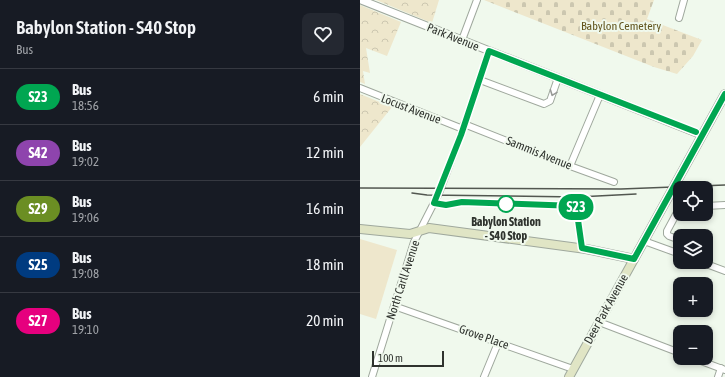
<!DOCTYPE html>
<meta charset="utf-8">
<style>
body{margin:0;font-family:"Asap Condensed",sans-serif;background:#242831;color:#f1f3f6;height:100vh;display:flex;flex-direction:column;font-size:15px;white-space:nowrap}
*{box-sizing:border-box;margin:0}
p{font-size:13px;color:#9ea1a6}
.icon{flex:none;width:22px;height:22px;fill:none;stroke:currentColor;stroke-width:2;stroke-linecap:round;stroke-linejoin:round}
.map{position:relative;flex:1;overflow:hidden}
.details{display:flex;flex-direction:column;background:#171b24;width:360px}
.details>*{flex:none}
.badge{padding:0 8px;border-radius:13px;font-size:14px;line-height:26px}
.fabs{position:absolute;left:313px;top:181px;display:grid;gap:8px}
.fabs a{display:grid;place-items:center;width:40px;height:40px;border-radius:8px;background:#171b24;box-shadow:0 2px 6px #0003;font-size:20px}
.scale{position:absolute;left:12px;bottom:10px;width:72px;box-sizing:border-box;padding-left:4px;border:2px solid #2f332e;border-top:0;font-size:11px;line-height:14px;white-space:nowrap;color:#2f332e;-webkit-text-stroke:3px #f0f9ed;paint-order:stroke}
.map>.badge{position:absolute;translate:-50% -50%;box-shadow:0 0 0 2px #fff}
.round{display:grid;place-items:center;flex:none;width:42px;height:42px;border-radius:8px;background:#242831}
.headline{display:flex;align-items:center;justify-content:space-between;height:68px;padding:0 16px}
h1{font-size:19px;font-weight:600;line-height:30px}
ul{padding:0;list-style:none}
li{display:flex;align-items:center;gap:12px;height:56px;padding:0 16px;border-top:1px solid #363941}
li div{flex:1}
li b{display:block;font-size:15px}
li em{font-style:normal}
li .badge{min-width:44px;font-weight:700;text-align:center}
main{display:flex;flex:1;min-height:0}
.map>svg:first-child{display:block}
.cemetery{fill:url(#cemetery-stones)}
.park{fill:url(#park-crowns)}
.pitch{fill:#eee7cc}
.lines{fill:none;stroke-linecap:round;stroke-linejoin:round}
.minor-casing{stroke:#9fa89d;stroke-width:8}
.tertiary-casing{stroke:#9fa89d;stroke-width:9}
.secondary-casing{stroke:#9fa89d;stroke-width:10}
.minor{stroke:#fff;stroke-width:6}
.tertiary{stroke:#fff;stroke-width:7}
.secondary{stroke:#e0e5c5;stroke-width:8}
.rail{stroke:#525750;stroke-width:1.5}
.oneway{stroke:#979996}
.line-casing{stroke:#fff;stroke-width:9}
.line{stroke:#00a651;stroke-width:6}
.stop-dot{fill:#fff;stroke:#00a651;stroke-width:2}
.labels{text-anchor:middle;stroke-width:4;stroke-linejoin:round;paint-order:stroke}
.park-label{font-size:12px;fill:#62551e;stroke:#f0f9ed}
.street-label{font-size:12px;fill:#2f332e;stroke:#f0f9ed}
.stop-label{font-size:12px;font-weight:bold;fill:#2f332e;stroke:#f0f9ed}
</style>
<main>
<section class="details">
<div class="headline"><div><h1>Babylon Station - S40 Stop</h1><p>Bus</p></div><a class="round"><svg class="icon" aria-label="heart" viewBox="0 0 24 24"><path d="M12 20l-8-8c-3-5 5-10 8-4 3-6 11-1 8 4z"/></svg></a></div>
<ul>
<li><span class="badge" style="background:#00a651;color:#fff">S23</span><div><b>Bus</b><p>18:56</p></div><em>6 min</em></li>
<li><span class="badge" style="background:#8e44ad;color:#fff">S42</span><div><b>Bus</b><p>19:02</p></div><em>12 min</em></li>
<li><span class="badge" style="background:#6b8e23;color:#fff">S29</span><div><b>Bus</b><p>19:06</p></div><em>16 min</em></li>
<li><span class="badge" style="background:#003b80;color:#fff">S25</span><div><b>Bus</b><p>19:08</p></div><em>18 min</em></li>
<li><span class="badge" style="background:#e6007e;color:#fff">S27</span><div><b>Bus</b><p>19:10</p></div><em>20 min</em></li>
</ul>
</section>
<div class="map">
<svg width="365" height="377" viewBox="0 0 365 377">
<defs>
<pattern id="cemetery-stones" width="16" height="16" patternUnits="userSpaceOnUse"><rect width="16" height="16" fill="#eee7cc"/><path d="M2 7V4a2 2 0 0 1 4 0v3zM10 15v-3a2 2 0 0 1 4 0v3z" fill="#ccc7b0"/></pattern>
<pattern id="park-crowns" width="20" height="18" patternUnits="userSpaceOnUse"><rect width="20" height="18" fill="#eee7cc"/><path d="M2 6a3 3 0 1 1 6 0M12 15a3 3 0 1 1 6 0" fill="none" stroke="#ccc7b0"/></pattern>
</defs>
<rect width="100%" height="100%" fill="#f0f9ed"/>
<polygon class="cemetery" points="124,0 294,0 287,19 342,40 333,56 317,74 294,67"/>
<g class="park">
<polygon points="16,0 79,0 72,23"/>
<polygon points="0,5 41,22 27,56 6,48 10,73 3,71 5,84 0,82"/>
<polygon points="0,94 32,107 0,147"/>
</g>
<polygon class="pitch" points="0,239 37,250 16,319 0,314"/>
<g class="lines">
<defs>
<g id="minor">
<polyline points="319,18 324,0"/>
<polyline points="102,40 117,0"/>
<polyline points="120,80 184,104 190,101 198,78"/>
<polyline points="0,88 103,129"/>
<polyline points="104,124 210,166 254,182"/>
<polyline points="210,166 240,95"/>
<polyline points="346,206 365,205"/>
<polyline points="320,207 307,231 307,234 309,236 320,240"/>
<polyline points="284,241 320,254"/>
<polyline points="341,262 365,271"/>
<polyline points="34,306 213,369"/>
<polyline points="239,322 320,353"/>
<polyline points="333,358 365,370"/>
<polyline points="12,377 54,242 79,193 103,129 129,51"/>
<polyline points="124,377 138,343"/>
<polyline points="358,377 361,368"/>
</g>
<polyline id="tertiary" points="1,0 342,135"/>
<g id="secondary">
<polyline points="0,229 50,234 69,228 226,249 274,259"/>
<polyline points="209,377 365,94"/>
</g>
</defs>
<use href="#minor" class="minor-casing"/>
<use href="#tertiary" class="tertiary-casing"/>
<use href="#secondary" class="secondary-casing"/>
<use href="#minor" class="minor"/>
<use href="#tertiary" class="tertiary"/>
<use href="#secondary" class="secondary"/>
<g class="rail">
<polyline points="0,188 261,189 365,185"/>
<polyline points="52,193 67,195 218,197 276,194"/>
</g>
</g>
<defs><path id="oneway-chevron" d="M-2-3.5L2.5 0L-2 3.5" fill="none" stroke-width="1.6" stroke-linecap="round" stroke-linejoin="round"/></defs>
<use class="oneway" href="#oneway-chevron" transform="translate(193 93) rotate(111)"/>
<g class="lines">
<defs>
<polyline id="line" points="336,132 129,51 101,135 74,203 86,205 102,202 216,206 222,248 274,259 365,94"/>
</defs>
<use href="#line" class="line-casing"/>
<use href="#line" class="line"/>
</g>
<circle class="stop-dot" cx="146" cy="204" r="8"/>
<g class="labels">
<g class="park-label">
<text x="261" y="30">Babylon Cemetery</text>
</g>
<g class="street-label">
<text transform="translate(93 37) rotate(22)" y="4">Park Avenue</text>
<text transform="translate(51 109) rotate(21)" y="4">Locust Avenue</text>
<text transform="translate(179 153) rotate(22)" y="4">Sammis Avenue</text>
<text transform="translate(43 280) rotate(-72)" y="4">North Carll Avenue</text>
<text transform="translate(246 309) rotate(-61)" y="4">Deer Park Avenue</text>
<text transform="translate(124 337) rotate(19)" y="4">Grove Place</text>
</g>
<g class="stop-label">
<text x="146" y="226">Babylon Station<tspan x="146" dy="14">- S40 Stop</tspan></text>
</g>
</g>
</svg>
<div class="fabs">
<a><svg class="icon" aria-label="locate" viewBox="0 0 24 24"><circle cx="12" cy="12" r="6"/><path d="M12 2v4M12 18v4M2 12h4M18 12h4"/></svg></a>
<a><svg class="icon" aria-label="layers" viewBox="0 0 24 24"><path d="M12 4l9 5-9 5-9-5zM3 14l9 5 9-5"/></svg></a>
<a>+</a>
<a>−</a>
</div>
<div class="scale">100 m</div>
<b class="badge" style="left:216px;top:207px;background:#00a651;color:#fff">S23</b>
</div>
</main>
